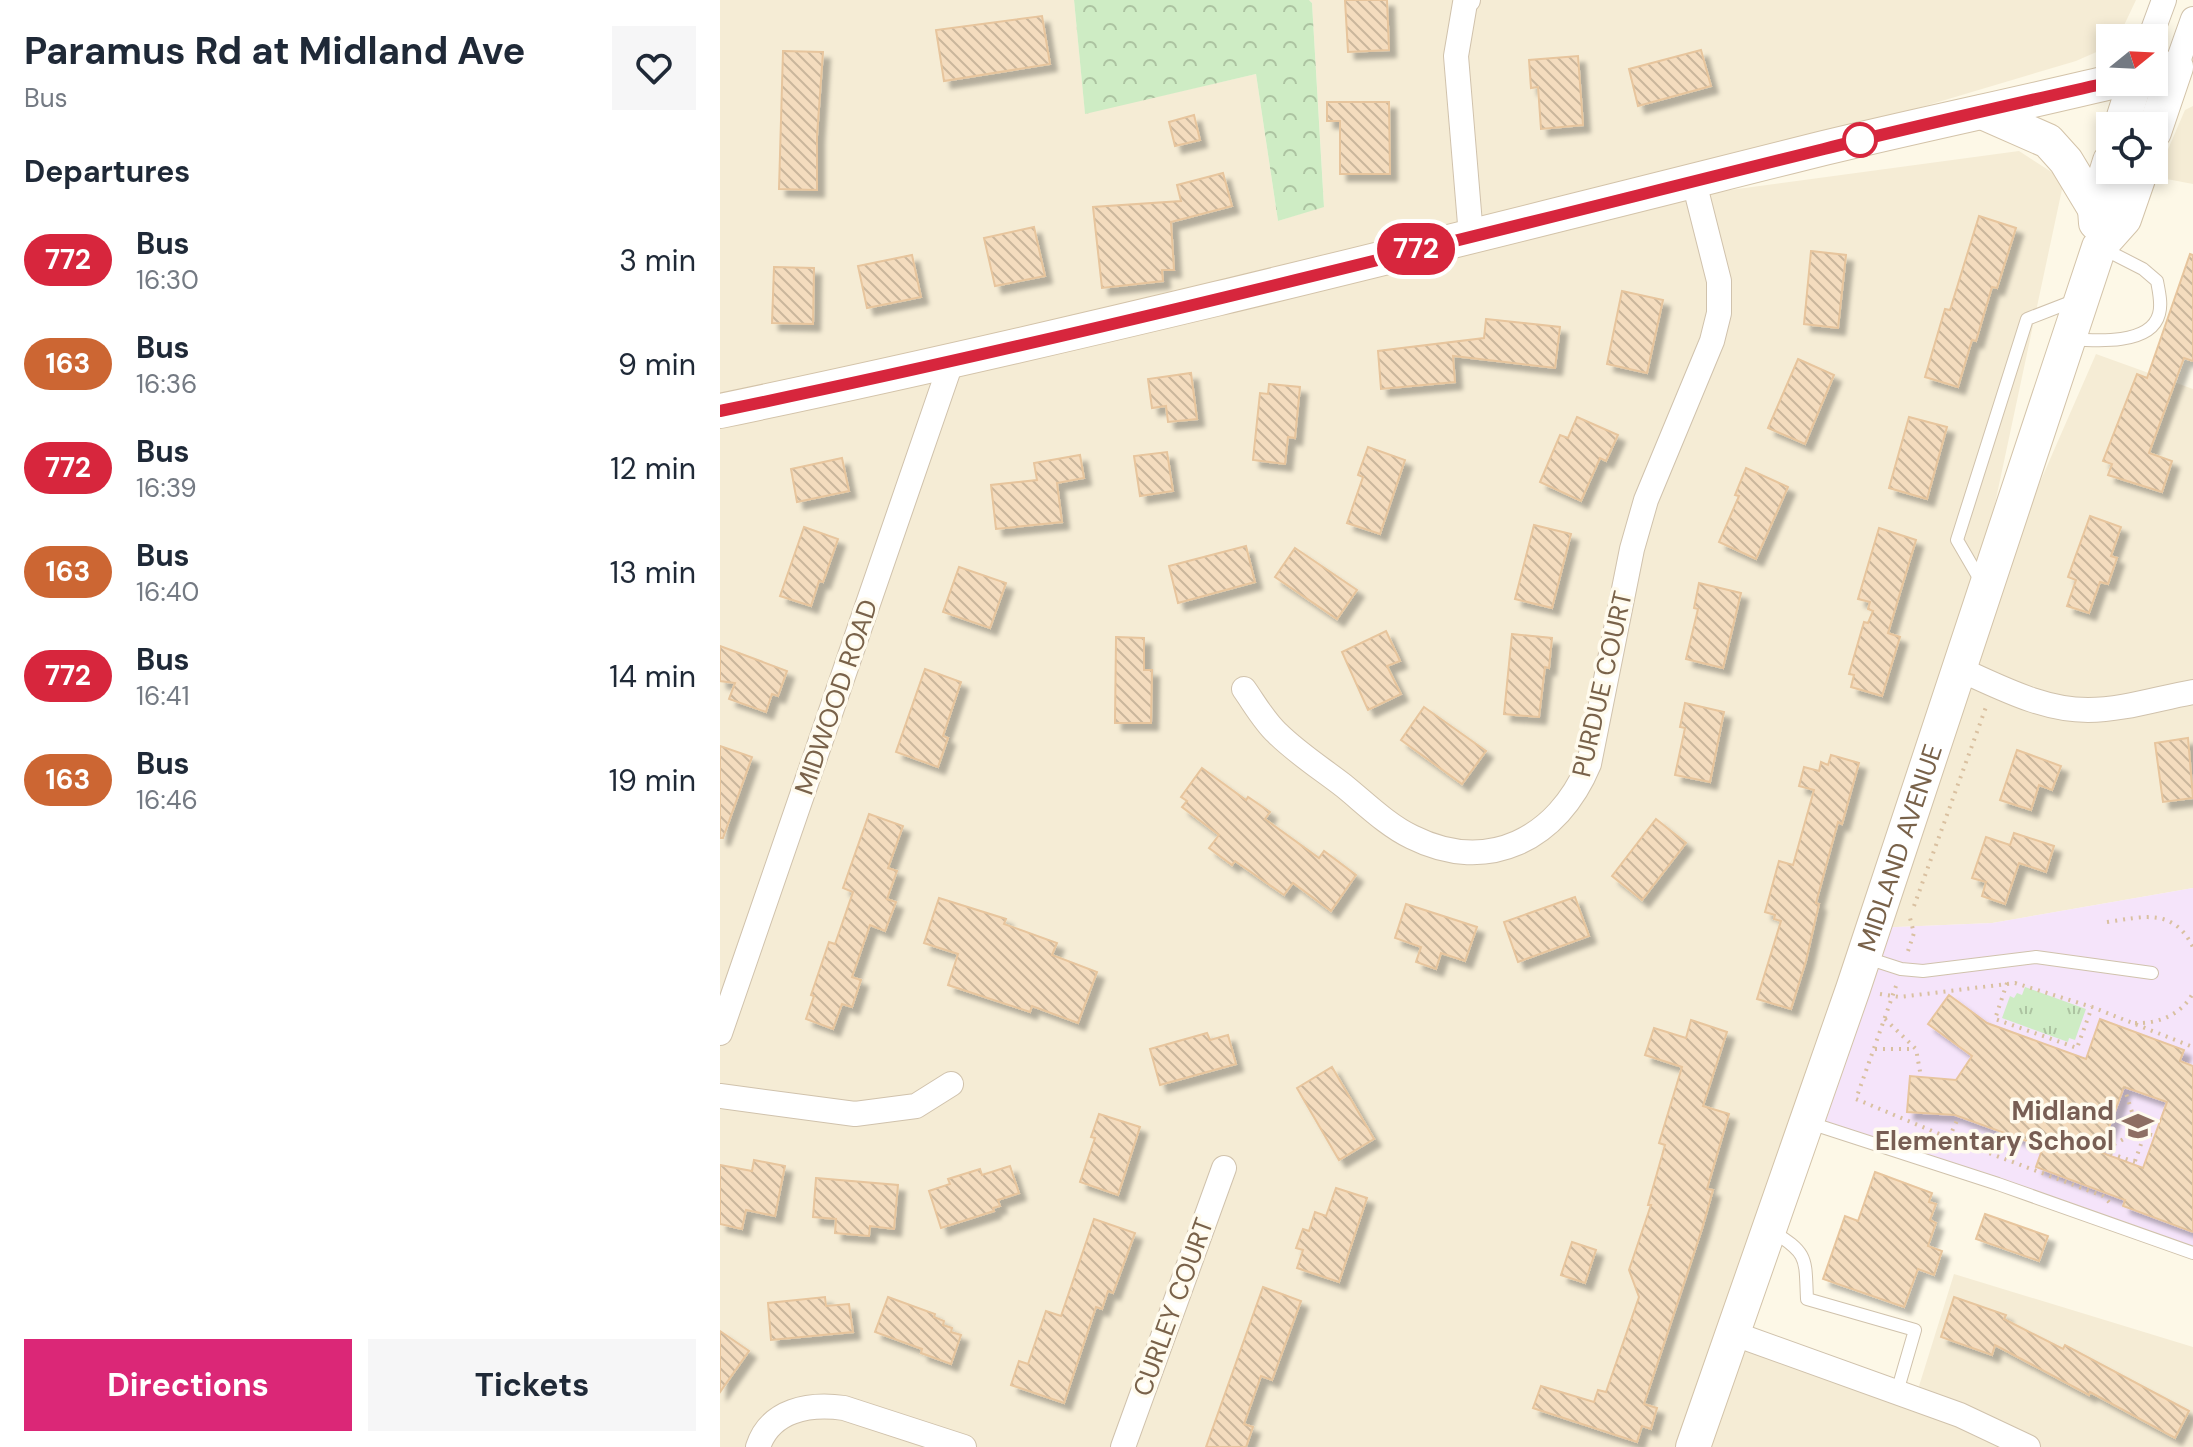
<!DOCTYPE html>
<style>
body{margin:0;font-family:"DM Sans",sans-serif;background:#f6f6f7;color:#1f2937;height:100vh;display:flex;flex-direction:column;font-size:30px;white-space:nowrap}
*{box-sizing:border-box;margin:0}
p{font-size:26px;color:#747a83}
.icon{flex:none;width:44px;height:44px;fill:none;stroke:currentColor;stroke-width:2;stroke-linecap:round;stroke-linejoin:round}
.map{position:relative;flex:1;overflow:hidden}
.details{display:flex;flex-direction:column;background:#fff;width:720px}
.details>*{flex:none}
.badge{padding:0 16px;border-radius:26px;font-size:28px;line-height:52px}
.needle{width:52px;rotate:72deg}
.fabs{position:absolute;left:1376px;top:24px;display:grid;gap:16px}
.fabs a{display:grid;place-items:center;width:72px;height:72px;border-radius:0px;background:#fff;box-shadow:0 4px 12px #0003;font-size:40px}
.map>.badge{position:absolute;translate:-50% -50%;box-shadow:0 0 0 4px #fff}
h2{padding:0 24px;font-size:30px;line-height:72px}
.round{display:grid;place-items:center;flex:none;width:84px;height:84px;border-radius:0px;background:#f6f6f7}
.head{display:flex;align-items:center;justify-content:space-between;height:136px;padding:0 24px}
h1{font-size:38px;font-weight:700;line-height:60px}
.cta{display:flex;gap:16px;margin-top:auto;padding:16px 24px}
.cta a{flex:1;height:92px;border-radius:0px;background:#db2777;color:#fff;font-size:32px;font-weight:700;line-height:92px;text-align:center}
.cta a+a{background:#f6f6f7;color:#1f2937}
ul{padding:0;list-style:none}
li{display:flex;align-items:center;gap:24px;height:104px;padding:0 24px}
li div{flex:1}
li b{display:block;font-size:30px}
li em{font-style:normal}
li .badge{min-width:88px;font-weight:700;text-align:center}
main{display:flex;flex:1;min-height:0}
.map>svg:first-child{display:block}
.residential{fill:#f5ecd5}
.education{fill:#f5e4fa}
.grass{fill:url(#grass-tufts)}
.forest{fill:url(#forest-crowns)}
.building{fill:url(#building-back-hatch);stroke:#e7c59d;stroke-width:2;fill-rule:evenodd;filter:url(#shadow)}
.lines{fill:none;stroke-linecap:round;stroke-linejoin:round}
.lane-casing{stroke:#d0c2ac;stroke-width:14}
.street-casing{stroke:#d0c2ac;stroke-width:26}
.secondary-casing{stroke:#d3c3a9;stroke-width:36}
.path{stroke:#d9c0a0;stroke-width:4;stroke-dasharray:2 6;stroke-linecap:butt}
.lane{stroke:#fff;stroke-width:12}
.street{stroke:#fff;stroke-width:24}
.secondary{stroke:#fff;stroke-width:34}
.line-casing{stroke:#fff;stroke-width:18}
.line{stroke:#d7263d;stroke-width:12}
.stop-dot{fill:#fff;stroke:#d7263d;stroke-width:4}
.labels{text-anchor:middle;stroke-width:7;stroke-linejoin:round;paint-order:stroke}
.street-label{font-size:26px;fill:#79624a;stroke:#fffbee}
.education-label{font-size:26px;font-weight:bold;fill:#785e54;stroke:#fffbee;text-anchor:end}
</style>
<main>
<section class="details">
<div class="head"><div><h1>Paramus Rd at Midland Ave</h1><p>Bus</p></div><a class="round"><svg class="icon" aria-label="heart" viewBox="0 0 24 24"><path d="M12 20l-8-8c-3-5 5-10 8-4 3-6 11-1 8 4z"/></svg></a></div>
<h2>Departures</h2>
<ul>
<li><span class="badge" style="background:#d7263d;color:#fff">772</span><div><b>Bus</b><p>16:30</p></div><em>3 min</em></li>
<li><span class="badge" style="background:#c63;color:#fff">163</span><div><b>Bus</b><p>16:36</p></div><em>9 min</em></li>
<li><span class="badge" style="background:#d7263d;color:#fff">772</span><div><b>Bus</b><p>16:39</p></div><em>12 min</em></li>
<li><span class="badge" style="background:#c63;color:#fff">163</span><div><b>Bus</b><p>16:40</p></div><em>13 min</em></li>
<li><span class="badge" style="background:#d7263d;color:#fff">772</span><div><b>Bus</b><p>16:41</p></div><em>14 min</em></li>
<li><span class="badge" style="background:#c63;color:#fff">163</span><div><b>Bus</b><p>16:46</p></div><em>19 min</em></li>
</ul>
<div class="cta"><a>Directions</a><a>Tickets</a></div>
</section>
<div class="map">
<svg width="1473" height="1447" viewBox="0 0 1473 1447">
<defs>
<pattern id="grass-tufts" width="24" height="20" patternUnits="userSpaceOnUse" patternTransform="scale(2)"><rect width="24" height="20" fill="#ceecc4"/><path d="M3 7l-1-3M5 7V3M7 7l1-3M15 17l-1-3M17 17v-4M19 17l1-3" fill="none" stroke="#acc3a1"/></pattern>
<pattern id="forest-crowns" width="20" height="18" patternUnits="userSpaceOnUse" patternTransform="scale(2)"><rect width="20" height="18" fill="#ceecc4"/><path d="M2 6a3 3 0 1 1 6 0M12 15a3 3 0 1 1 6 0" fill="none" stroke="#acc3a1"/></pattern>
<pattern id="building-back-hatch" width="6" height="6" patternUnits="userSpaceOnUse" patternTransform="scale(2)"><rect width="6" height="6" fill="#f4dcbe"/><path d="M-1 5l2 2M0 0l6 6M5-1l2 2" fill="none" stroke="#cab69c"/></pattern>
<filter id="shadow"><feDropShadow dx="7" dy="7" stdDeviation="2" flood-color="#0004"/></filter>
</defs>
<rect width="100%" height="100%" fill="#fdf8e7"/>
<g class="residential">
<polygon points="0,0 354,0 365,113 536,74 558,221 604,206 592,3 589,0 1416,0 1398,38 1390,38 1390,46 1356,61 853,211 1299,151 1344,180 1241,663 1376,354 1473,389 1473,888 1272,923 1153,928 1012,1333 1195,1399 1234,1274 1473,1347 1473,1447 0,1447"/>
<polygon points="1473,106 1473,184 1436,177 1465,110"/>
</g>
<polygon class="education" points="1473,888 1473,1255 1087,1122 1153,928 1272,923"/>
<polygon class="grass" points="1305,987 1366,1009 1355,1040 1349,1038 1348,1042 1282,1018 1290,996 1294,998 1297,993 1302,995"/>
<polygon class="forest" points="354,0 589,0 592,3 604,207 558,221 536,74 365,114"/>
<g class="building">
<polygon points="625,0 667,0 669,50 628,52"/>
<polygon points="322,16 330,64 224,81 216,30"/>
<polygon points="981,50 991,86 918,106 909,69"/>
<polygon points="63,51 103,52 97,136 97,190 59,189"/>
<polygon points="858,56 863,125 821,129 818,87 811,88 809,60"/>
<polygon points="607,102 669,102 670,174 620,174 620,121 607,121"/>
<polygon points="474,115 480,140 455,146 449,122"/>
<polygon points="503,173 512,206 451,222 454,270 442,270 443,281 382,288 373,207 461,201 457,185"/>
<polygon points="1259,216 1296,228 1277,288 1272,287 1256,341 1252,340 1238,387 1205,377 1225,309 1230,310"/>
<polygon points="314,227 325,276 275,286 264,238"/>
<polygon points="1091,251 1126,255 1118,328 1084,324"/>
<polygon points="1470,254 1473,255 1473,361 1464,358 1429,453 1452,461 1442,492 1388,475 1392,464 1383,461 1417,374 1427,378"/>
<polygon points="192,255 201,297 147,308 138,266"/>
<polygon points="54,267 94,268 93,324 52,323"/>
<polygon points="902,291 943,300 927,373 887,364"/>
<polygon points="766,319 840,327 835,368 733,356 735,382 661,389 658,351 764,338"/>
<polygon points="1078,359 1114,375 1085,444 1048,428"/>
<polygon points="471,373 477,419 448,422 446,406 432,408 428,379"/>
<polygon points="549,384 580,387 575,438 568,437 565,464 533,460 540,393 548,394"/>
<polygon points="857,417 898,435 886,461 880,458 861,501 820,482 840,435 848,438"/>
<polygon points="1189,417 1227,427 1207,499 1169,488"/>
<polygon points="648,447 685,460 660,534 627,523 643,477 638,475"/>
<polygon points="447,452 453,491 420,496 414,456"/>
<polygon points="360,455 364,478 337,483 342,522 276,529 271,485 317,480 314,463"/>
<polygon points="122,458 129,491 77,502 71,469"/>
<polygon points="1026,468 1068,487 1036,559 999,542 1019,496 1015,495"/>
<polygon points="1370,516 1401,527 1391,556 1397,558 1388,584 1380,582 1369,613 1347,606 1356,580 1348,577"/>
<polygon points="814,525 851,534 832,608 795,599"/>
<polygon points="84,527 118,539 103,582 99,581 91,606 60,596"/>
<polygon points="1159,528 1196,540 1168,633 1180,637 1162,696 1131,687 1134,675 1129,674 1144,622 1148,623 1153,611 1148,609 1150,602 1138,599"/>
<polygon points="526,546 535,582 458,603 449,566"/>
<polygon points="575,548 637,590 617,619 555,577"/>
<polygon points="239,567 286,583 270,628 223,612"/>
<polygon points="979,583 1021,593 1003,668 966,659 978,609 974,608"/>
<polygon points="666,631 680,661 667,666 681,694 648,710 622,652"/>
<polygon points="792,634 832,638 829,668 825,667 819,717 784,714"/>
<polygon points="396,637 424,638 424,670 432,670 431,723 395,723"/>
<polygon points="0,646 67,671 58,696 52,694 46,712 9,699 15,683 0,681"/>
<polygon points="205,669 241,682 223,736 228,738 218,767 176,752"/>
<polygon points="965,703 1004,712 990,782 955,775 965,728 960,727"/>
<polygon points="704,707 766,751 742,784 681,740"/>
<polygon points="1468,738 1473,798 1443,802 1435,743"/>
<polygon points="0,746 32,757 3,838 0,838"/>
<polygon points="1297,750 1341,766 1332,790 1319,785 1311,810 1280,800"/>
<polygon points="1111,755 1139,763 1122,824 1118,822 1096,903 1099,904 1086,961 1071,1009 1037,999 1061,921 1054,919 1055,915 1045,912 1059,861 1073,865 1094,790 1079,786 1084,767 1099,771 1101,762 1108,765"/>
<polygon points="482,768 526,800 528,797 550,812 545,819 599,858 604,851 636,875 611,911 573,883 564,895 515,861 512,865 489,848 499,835 462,807 467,801 461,797"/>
<polygon points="149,814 183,826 168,868 177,871 167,899 176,902 165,931 150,925 132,977 141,980 132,1007 122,1004 113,1029 86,1019 94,996 91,995 109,942 115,944 133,892 123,888"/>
<polygon points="936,819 966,843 922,900 892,876"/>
<polygon points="1294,833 1334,846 1326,872 1299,863 1285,904 1262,896 1266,882 1252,878 1266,837 1290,845"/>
<polygon points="855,897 869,936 798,962 784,922"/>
<polygon points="219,898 286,919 284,924 337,943 332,955 377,972 358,1023 312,1006 310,1012 228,985 238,954 204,943"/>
<polygon points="686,904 757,927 745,961 721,953 716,969 696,962 701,947 675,938"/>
<path d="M 1229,995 L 1267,1023 L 1366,1059 L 1380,1019 L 1464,1050 L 1460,1061 L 1473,1066 L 1473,1232 L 1403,1206 L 1405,1200 L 1316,1167 L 1323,1147 L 1235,1115 L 1187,1112 L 1190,1076 L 1236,1080 L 1252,1056 L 1208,1024 ZM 1404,1087 L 1447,1102 L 1423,1168 L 1380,1152 Z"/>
<polygon points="971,1020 1007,1032 983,1106 1009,1114 987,1189 993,1190 982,1229 924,1404 937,1408 931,1429 922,1426 917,1442 813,1408 821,1386 874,1402 878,1390 886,1392 919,1297 909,1270 931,1205 928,1205 945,1145 939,1143 962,1067 925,1055 934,1028 966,1038"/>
<polygon points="487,1033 490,1040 508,1035 516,1064 440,1085 430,1049"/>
<polygon points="612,1067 654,1139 619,1160 577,1088"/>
<polygon points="379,1114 420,1127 398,1195 360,1182 375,1138 371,1137"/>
<polygon points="34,1160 65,1166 55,1216 26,1210 22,1229 0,1224 0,1165 32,1171"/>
<polygon points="290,1166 299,1193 278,1200 280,1206 273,1208 274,1211 221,1228 209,1191 230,1184 228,1179 260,1169 262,1175"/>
<polygon points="1155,1172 1212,1193 1209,1202 1216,1204 1210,1220 1216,1223 1208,1246 1222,1251 1214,1275 1198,1269 1184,1307 1103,1279 1125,1216 1138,1221"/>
<polygon points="96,1178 178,1185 174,1229 150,1226 149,1236 115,1233 116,1219 93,1217"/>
<polygon points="616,1188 647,1198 619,1282 577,1268 583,1250 576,1248 583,1229 589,1231 595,1212 606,1216"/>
<polygon points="1265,1214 1328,1236 1319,1261 1256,1239"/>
<polygon points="374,1219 415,1233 393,1293 388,1291 382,1309 376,1307 344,1403 291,1385 299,1361 308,1364 326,1311 341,1316"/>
<polygon points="852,1242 876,1250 865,1283 841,1275"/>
<polygon points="543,1287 581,1301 552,1380 541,1376 524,1424 533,1427 526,1447 486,1447"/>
<polygon points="105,1297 106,1306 129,1304 133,1332 51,1340 48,1303"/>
<polygon points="168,1297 215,1314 214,1317 224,1321 223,1325 232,1328 231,1332 241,1335 231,1364 201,1353 202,1349 155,1332"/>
<polygon points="1234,1297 1286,1315 1284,1319 1343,1349 1345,1345 1469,1411 1455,1438 1370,1392 1369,1395 1275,1345 1272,1355 1221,1337"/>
<polygon points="0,1331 29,1351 0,1392"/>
</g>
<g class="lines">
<defs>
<g id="lane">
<path d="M 1351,339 C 1376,341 1431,345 1439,314 C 1442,304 1439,292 1437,281 L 1423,269 L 1380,247"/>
<polyline points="1262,583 1237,540 1307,319 1356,300"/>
<polyline points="1147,958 1181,969 1203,971 1316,957 1432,973"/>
<polyline points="1090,1123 1278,1184 1473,1253"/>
<path d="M 1052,1231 C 1089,1254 1085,1258 1087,1299 L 1195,1330 L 1177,1392"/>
</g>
<g id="street">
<polyline points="748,0 745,3 736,56 751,236"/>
<polyline points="1430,38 1444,0"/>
<polyline points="1456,67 1473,19"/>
<path d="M 1239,669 C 1280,687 1322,710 1368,710 C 1403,710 1439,698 1473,692"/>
<path d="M 524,689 C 534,703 544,721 557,733 C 577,753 602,769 624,786 C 645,803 667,825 692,837 C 768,875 838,839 869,764 L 912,549 L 926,500 L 992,341 L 999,313 L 999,281 L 974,182"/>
<polyline points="0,1033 232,360"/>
<polyline points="0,1096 135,1114 196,1106 231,1084"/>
<polyline points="1012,1333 1240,1415 1308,1447"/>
<path d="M 38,1447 C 50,1410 89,1403 124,1408 L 244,1447"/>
<polyline points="403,1447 504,1168"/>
</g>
<g id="secondary">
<polyline points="1262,112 1328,141 1346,161 1375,209"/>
<polyline points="1401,126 1415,82"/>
<polyline points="1434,132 1456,67"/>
<polyline points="1376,223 1375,209 1390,161"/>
<path d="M 0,411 C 370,334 737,240 1104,148 C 1199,125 1295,105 1391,82"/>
<path id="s1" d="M 973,1447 L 1133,989 L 1379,247 L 1404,219 L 1421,170"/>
</g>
</defs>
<use href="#lane" class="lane-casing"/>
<use href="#street" class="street-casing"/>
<use href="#secondary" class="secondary-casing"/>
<g class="path">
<polyline points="1194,906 1266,707"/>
<path d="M 1387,922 C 1423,917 1453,907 1473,947"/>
<polyline points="1188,951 1194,933 1190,918"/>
<polyline points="1287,983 1275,1019 1357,1048 1372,1007"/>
<polyline points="1176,986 1136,1099 1229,1138 1383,1196 1390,1203"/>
<polyline points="1160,994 1180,997 1295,983 1372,1007 1473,1047"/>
<polyline points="1165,1019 1196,1049 1201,1077"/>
<path d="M 1415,1023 C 1439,1024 1462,1014 1473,993"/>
<polyline points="1155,1049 1194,1049"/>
<polyline points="1404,1087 1418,1131"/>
<polyline points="1229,1138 1239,1116"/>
<polyline points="1265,1151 1274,1129"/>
<polyline points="1383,1151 1415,1162"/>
<polyline points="1380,1152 1418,1131 1435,1136"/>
<polyline points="1415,1161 1425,1133"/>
</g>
<use href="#lane" class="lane"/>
<use href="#street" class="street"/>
<use href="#secondary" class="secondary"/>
</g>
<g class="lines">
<defs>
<path id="line" d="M 0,411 C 370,335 737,240 1104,149 C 1199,125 1295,104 1391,82"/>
</defs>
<use href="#line" class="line-casing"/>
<use href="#line" class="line"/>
</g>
<defs>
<symbol id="school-bare" viewBox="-9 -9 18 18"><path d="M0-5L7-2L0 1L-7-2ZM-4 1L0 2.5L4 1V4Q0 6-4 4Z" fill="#8d6e63" stroke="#fffbee" stroke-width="2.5" paint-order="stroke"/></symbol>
</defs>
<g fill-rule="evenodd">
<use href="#school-bare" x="1396" y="1104" width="44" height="44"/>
</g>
<circle class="stop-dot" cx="1140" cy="140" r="16"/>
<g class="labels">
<g class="street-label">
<text transform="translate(882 684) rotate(-77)" y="9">PURDUE COURT</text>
<text transform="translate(116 697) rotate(-71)" y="9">MIDWOOD ROAD</text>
<text dy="9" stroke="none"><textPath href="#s1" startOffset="634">MIDLAND AVENUE</textPath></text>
<text transform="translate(453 1307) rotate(-70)" y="9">CURLEY COURT</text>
</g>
<g class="education-label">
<text x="1394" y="1120">Midland<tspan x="1394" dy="30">Elementary School</tspan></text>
</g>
</g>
</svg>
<div class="fabs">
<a><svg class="needle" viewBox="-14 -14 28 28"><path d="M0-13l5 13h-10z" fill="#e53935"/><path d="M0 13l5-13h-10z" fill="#747a83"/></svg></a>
<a><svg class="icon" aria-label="locate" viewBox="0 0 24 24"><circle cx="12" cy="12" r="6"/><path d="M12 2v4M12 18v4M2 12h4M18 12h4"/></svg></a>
</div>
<b class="badge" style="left:696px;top:249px;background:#d7263d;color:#fff">772</b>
</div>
</main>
